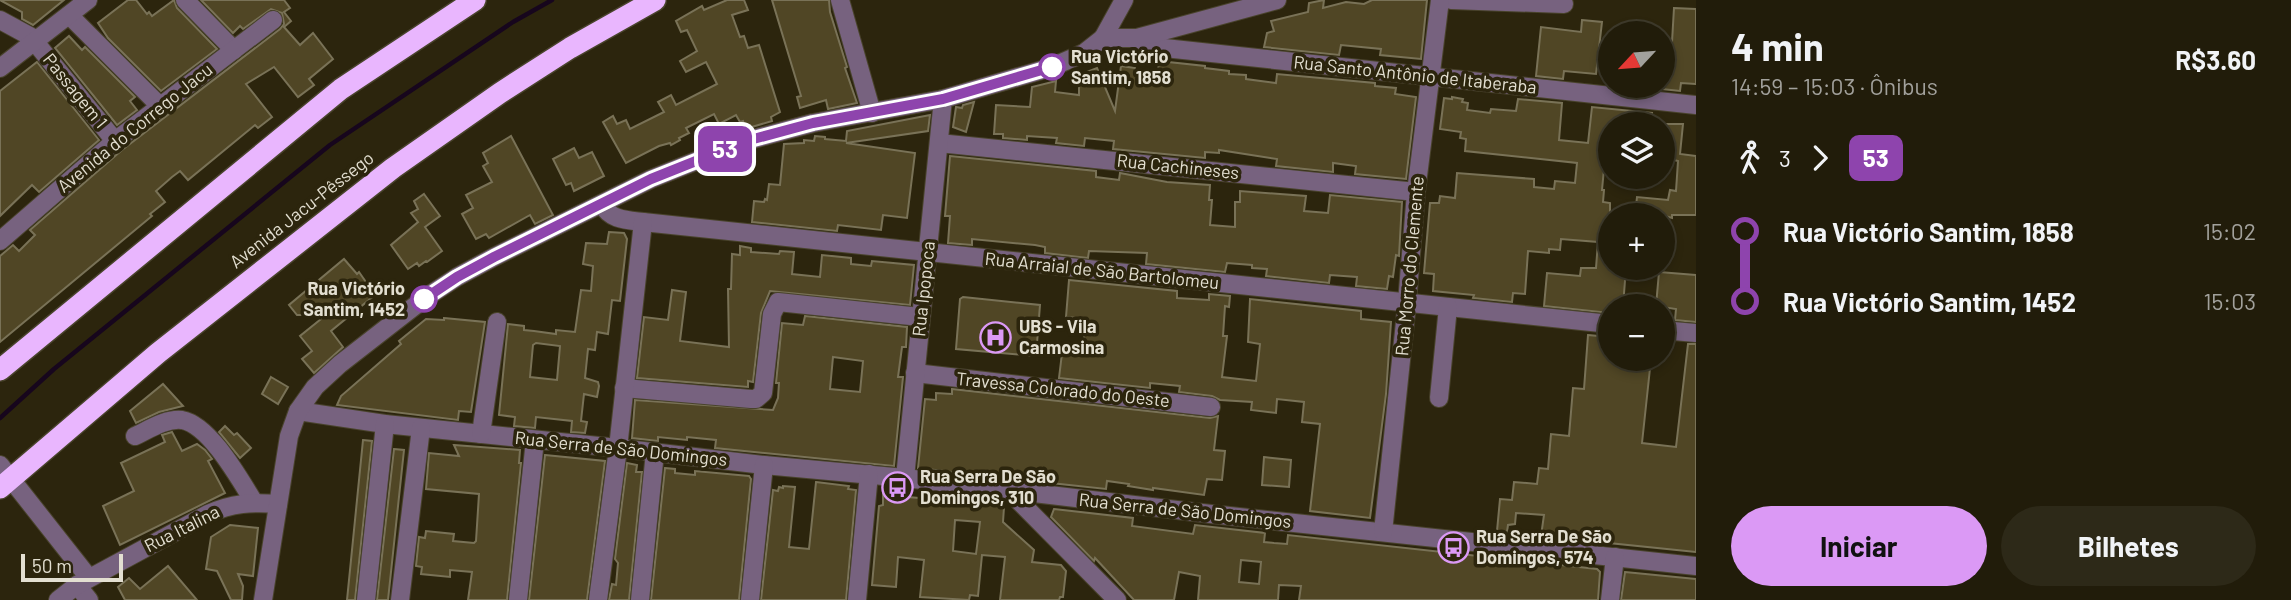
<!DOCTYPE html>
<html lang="pt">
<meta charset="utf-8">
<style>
body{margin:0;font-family:Barlow,sans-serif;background:#2d2918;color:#f1f3f6;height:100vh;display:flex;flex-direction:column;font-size:26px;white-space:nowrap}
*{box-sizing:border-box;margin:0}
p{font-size:23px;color:#a2a19c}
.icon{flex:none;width:38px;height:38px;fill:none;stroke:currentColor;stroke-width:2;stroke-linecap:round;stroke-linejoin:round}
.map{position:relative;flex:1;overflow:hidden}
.details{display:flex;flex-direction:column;background:#211c0a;width:595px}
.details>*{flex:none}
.badge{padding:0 14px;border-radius:10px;font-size:24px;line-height:46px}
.needle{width:46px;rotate:244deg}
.fabs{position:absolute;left:1598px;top:21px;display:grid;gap:14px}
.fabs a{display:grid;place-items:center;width:77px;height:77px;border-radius:50%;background:#211c0a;box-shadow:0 4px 10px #0003,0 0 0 2px #3e3a2b;font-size:35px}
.scale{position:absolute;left:21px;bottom:18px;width:102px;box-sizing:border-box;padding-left:7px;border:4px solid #e3dfd1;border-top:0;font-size:19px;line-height:24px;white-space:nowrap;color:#e3dfd1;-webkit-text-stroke:5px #2c250d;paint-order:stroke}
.map>.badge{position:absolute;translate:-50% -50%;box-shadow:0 0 0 4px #fff}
.legs{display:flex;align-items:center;gap:10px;height:77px;padding:0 35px;font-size:23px}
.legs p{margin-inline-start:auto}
.summary{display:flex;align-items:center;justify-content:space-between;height:119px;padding:0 35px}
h1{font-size:38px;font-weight:700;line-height:52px}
.button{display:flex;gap:14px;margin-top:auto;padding:14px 35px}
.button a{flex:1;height:80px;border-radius:42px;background:#db99f5;color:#111;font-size:28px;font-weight:700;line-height:80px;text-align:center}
.button a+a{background:#2d2918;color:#f1f3f6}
ul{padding:0 35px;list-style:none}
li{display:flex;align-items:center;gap:24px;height:70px;font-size:26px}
li i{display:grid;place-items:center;width:10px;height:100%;margin:0 9px;background:currentColor}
li i::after{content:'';width:18px;height:18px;margin:-9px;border:5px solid;border-radius:50%;background:#211c0a}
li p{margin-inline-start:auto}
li:first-child i{background:linear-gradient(#0000 50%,currentColor 0)}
li:last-child i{background:linear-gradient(currentColor 50%,#0000 0)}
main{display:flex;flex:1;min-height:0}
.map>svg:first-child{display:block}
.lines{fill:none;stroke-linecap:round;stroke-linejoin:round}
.stream{stroke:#17061d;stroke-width:4.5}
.building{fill:#504625;stroke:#797257;stroke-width:2;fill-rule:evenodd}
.minor-casing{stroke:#49432c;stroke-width:20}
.highway-casing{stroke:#49432c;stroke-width:24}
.minor{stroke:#77627f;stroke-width:18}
.highway{stroke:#e9b6fe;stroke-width:21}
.line-1-casing{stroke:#fff;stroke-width:16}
.line-1{stroke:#8e44ad;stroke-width:10}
.stop-1-dot{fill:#fff;stroke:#8e44ad;stroke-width:3.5}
.labels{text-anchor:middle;stroke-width:7;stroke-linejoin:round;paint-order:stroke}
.stop-label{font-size:18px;font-weight:bold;fill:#e3dfd1;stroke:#2c250d;text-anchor:start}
.street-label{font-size:18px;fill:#e3dfd1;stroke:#2c250d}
.poi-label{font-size:18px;font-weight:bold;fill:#e3dfd1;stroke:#2c250d;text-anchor:start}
</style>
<main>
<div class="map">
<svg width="1696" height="600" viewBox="0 0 1696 600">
<rect width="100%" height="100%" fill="#2c250d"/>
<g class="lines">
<polyline class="stream" points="0,418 54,369 330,145 513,22 552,0"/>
</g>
<g class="building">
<polygon points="0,0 64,0 33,25 22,19 22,12"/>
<polygon points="128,0 136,0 147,14 149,12 152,16 174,0 177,8 217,49 161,91 108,38 98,23"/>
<polygon points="201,0 284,0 290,8 284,12 291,21 284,27 300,45 313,33 333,59 309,79 314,85 298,97 274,67 246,84 272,117 258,128 255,125 188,180 180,171 172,177 156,191 165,202 150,214 152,216 0,342 0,256 13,245 19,251 35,235 30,230 122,150 280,29 284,24 282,13 271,9 243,29 240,26 233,33"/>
<polygon points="727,0 744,0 748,10 732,15 740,37 744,36 748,48 759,45 780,112 771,117 772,121 745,129 743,121 740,122 736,115 719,124 714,114 686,128 689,133 679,138 680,140 671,145 670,143 659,146 626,163 603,122 613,116 617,124 626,120 630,129 664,112 658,102 671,95 676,105 717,84 706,62 686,72 680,61 697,51 687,30 681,32 676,21 702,6 704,10"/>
<polygon points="772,0 829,0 830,12 847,67 845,68 857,103 828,109 826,100 800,108 797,97 801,96"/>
<polygon points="1324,0 1323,8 1346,2 1364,4 1372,0 1427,0 1421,59 1380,55 1381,49 1341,45 1339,55 1264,47 1267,33 1274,31 1271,21 1308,12 1309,3"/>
<polygon points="1674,8 1696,9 1696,84 1681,83 1680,91 1662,89 1662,41 1672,42"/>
<polygon points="1582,20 1602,22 1596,74 1564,71 1563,79 1536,76 1541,27 1581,32"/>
<polygon points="69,36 82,50 85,47 135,97 130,101 137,110 117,125 55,48"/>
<polygon points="1159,61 1205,66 1205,68 1229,71 1229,74 1246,75 1246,79 1276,83 1277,74 1375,83 1375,86 1396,88 1395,94 1416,97 1406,179 1355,174 1356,166 1333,163 1333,172 1276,166 1277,159 1219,150 1219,153 1205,152 1205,158 1113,149 1114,141 1085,138 1084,146 1056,143 1057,138 1027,136 1027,140 1003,138 1003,134 994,134 996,105 1030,107 1032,87 1056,81 1055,92 1079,95 1079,75 1097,68 1115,111 1121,66 1135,68 1135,74 1157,78"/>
<polygon points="37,62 99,140 39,192 32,185 0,216 0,91"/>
<polygon points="1452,97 1463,99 1462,102 1468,103 1467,110 1490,113 1491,109 1516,111 1518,99 1562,103 1559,140 1588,143 1592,107 1652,113 1651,124 1610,124 1610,159 1605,158 1602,190 1604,190 1603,202 1610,203 1610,268 1626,268 1623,306 1610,306 1610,313 1544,306 1547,273 1580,276 1581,268 1596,268 1598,242 1561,239 1560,250 1549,249 1549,253 1528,251 1525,294 1513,293 1512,302 1473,298 1474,295 1433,291 1434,274 1424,273 1430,203 1439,203 1440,196 1455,198 1457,173 1534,179 1534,187 1554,189 1555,181 1575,183 1577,163 1465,151 1466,139 1460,138 1461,132 1440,129 1444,98 1452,99"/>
<polygon points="974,102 966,132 953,127 956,107 962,108 963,105"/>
<polygon points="930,115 928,131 846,143 915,153 907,218 883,215 881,230 838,225 837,231 752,222 754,201 764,202 765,199 767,200 769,184 780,185 784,144 804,143 804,140 814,141 815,136 825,137 825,139 846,141 847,131"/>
<polygon points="1662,124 1683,124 1680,154 1696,156 1696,215 1672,215 1672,218 1662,215 1635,215 1637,197 1668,200 1670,190 1676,191 1678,161 1662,157"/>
<polygon points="511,136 553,215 535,224 530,215 489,238 486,234 476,239 462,214 473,208 466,195 492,182 483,166 488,163 483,153"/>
<polygon points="574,148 579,158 592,152 604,176 574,191 571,183 566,185 553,159"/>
<polygon points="950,156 1096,171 1096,177 1119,180 1120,173 1167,182 1210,185 1209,200 1212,200 1210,225 1235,227 1235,202 1240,202 1240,191 1306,196 1304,211 1328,213 1330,195 1402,202 1399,256 1396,255 1393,277 1389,276 1387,289 1356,286 1357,277 1330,275 1329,283 1266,276 1267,269 1252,268 1252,265 1227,263 1225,272 1146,264 1147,253 1089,251 1088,258 1045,253 1045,247 1035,245 972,239 972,245 948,243 950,216 945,216"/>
<polygon points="424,194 440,216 425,227 442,251 427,262 426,261 419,266 417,263 408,269 391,245 418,222 411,213 418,209 414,201"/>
<path d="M 609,232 L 624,233 L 627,239 L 620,301 L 612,300 L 608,334 L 597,332 L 595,350 L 588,349 L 585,378 L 598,382 L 599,386 L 597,397 L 584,394 L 581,421 L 587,422 L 585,433 L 571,432 L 572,421 L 536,417 L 535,428 L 514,426 L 515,417 L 499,415 L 508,324 L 524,326 L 524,330 L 534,331 L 556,334 L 556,330 L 575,332 L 581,290 L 591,291 L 593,266 L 583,264 L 586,243 L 607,244 ZM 536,343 L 560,346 L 557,380 L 530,377 L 533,345 Z"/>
<polygon points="740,246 751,248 751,252 779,254 780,251 794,252 792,274 820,277 822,255 851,258 851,264 871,266 872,261 914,265 910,305 770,291 761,313 753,382 748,381 748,387 637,378 644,317 668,320 672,290 686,292 680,341 729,347 728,289 731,289 732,254 740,255"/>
<polygon points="344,259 357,274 359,272 375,295 331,331 343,347 314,373 302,359 312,351 300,336 326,315 297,315 289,305"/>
<polygon points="1659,272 1696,275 1696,322 1675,320 1676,309 1656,306"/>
<polygon points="1069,280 1177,291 1177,298 1209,300 1209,294 1230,296 1229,307 1225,306 1223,336 1227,336 1222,377 1256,381 1260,344 1248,342 1250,299 1361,311 1361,319 1391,322 1386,394 1370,518 1310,511 1320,424 1302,422 1304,402 1277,399 1276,413 1251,410 1252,402 1220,400 1212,396 1179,392 1180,386 1150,383 1150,388 1059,378 1063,345 1083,345 1086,319 1066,317"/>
<polygon points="963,297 1040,305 1036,356 956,349 960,299"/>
<path d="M 805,316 L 907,327 L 906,347 L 902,347 L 898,377 L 903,377 L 894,466 L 715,448 L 716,440 L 687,437 L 687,440 L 658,437 L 658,441 L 632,438 L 635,400 L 773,410 L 778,398 L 779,383 L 776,383 L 782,323 L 803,325 ZM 833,357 L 863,361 L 860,392 L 830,389 Z"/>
<polygon points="444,318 485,322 471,412 459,411 458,420 337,405 341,396 401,344 399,341 426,319 444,320"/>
<polygon points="1588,335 1609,337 1607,356 1610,356 1610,359 1651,359 1642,443 1676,447 1688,344 1696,344 1696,552 1541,536 1544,515 1516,513 1515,524 1508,525 1507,532 1497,531 1500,499 1512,500 1514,482 1537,484 1539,468 1548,469 1551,434 1569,436 1573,388 1584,389"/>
<polygon points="271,377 288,387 278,404 262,394"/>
<polygon points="163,384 183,406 159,412 136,423 130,411"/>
<polygon points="952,389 1210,418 1218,416 1214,450 1225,451 1222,480 1207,479 1204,495 1153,488 1153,490 1128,486 1129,484 1107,481 1106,489 1023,480 1024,473 1003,471 1003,478 918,468 925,399 936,400 936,393 952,394"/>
<polygon points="225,426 234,435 237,433 251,448 240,458 219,432"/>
<polygon points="172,432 182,451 197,444 205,450 212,459 208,461 225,493 120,545 103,506 134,491 121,463 165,442 162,435"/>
<polygon points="363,440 372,441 355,600 347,600"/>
<polygon points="454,445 520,450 519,463 521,463 507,600 468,600 472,572 450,570 450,577 421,574 422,567 416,566 419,537 425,538 426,531 454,534 453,541 474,543 476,541 479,494 426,489 429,453 459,456"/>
<polygon points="394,449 404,450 388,600 377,600"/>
<polygon points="545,455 605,461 587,600 529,600"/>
<polygon points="1264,457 1291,460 1289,487 1262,485"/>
<polygon points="627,463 637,465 636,472 642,472 629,600 609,600 612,584 616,585 618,563 615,559"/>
<polygon points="665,468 675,469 675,473 695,475 695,471 749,476 751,479 739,600 651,600"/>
<polygon points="816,482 849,486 848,489 856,490 846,600 761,600 773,490 778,491 779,487 783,488 783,486 795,487 789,547 809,549"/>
<path d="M 883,490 L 895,490 L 895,496 L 982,503 L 982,501 L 1004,507 L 1003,522 L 1034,550 L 1032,562 L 1061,565 L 1066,571 L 1063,597 L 1060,597 L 1059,600 L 1000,600 L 1005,557 L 982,555 L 978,596 L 970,595 L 969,600 L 920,597 L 924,560 L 898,557 L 896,587 L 872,585 L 879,506 L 883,505 ZM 955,520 L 980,522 L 976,554 L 953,551 Z"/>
<path d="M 1054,509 L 1133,518 L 1132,526 L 1193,534 L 1195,525 L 1265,533 L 1264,542 L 1274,543 L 1287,544 L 1288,535 L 1597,569 L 1600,572 L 1598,600 L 1299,600 L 1301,586 L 1279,585 L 1278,600 L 1198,600 L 1200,576 L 1179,572 L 1174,600 L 1134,600 L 1095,558 L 1094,561 L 1051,517 ZM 1241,560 L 1261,562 L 1259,584 L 1239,582 Z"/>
<polygon points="230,525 258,528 253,576 238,574 243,586 242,600 231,600 217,571 206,569 211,537"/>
<polygon points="168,566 197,600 125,600 118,587 129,578 140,589"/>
<polygon points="1625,572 1696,579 1696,600 1621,600"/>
</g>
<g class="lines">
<defs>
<g id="minor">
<polyline points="185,0 234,50"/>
<polyline points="840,0 872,113"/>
<polyline points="1451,0 1564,4"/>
<polyline points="69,15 160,106"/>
<polyline points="0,20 37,40"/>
<polyline points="1103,38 1124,0"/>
<polyline points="1137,38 1155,47 1696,105"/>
<polyline points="35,42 115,141"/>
<polyline points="0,68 88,0"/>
<polyline points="939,143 1416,192"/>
<path d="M 602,204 C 610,220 626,220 643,222 L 1610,324"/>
<polyline points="0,241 115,141 273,20"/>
<polyline points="1662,330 1696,333"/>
<polyline points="915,373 1211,407"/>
<polyline points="624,388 751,399 756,399 763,393 772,314 778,302 920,317"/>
<polyline points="1439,398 1448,307"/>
<polyline points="298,411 385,424 618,448 764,465 905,478 1211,514 1696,566"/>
<polyline points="481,434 497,322"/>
<path d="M 135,436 C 148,430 166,418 182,420 C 210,425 240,480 254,502"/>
<polyline points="0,465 89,578"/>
<polyline points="905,478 943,99"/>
<polyline points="1010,492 1117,600"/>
<polyline points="1383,532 1407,303 1416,192 1440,0"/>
<polyline points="77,585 89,600"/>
<path d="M 58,600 L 77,585 L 208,514 C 232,503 252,502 278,504"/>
<polyline points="263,600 289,436 298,411 315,387 340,364 425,298 457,277 494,257 651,179 746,141 813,123 943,99 1052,67 1084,53 1103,38 1137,38 1277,0"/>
<polyline points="366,600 385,424"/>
<polyline points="400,600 421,428"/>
<polyline points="518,600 535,440"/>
<polyline points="598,600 618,448 643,222"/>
<polyline points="640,600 655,452"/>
<polyline points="750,600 764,465"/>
<polyline points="857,600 869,474"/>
<polyline points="1610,600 1615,557"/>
</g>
<g id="highway">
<polyline points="0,370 341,89 475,0"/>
<polyline points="0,488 158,353 393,168 500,93 570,48 655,0"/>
</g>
</defs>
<use href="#minor" class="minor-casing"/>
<use href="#highway" class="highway-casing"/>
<use href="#minor" class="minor"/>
<use href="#highway" class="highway"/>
</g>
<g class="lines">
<defs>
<polyline id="line-1" points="424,299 457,277 494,257 651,179 746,141 813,123 943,99 1052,67"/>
</defs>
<use href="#line-1" class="line-1-casing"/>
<use href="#line-1" class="line-1"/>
</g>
<defs>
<symbol id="hospital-ring" viewBox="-11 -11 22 22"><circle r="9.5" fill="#2c250d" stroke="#db99f5" stroke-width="1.5"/><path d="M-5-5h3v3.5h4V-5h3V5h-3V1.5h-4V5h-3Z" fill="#db99f5"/></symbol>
<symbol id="bus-ring" viewBox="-11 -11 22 22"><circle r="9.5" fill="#2c250d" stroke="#db99f5" stroke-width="1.5"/><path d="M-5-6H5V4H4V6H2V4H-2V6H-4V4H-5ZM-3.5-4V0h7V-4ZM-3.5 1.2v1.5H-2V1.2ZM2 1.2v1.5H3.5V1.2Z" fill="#db99f5"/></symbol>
</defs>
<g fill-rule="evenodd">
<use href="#hospital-ring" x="978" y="320" width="35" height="35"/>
<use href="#bus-ring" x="880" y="470" width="35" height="35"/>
<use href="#bus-ring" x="1436" y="530" width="35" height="35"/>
</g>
<g class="stop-1-dot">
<circle cx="1052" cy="67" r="12"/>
<circle cx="424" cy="299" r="12"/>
</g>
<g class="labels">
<g class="stop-label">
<text x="1071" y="63">Rua Victório<tspan x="1071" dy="21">Santim, 1858</tspan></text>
<text x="405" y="295" text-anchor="end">Rua Victório<tspan x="405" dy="21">Santim, 1452</tspan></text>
</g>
<g class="street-label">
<text transform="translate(1415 75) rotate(6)" y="6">Rua Santo Antônio de Itaberaba</text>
<text transform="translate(75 91) rotate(51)" y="6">Passagem 1</text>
<text transform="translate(135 128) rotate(-39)" y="6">Avenida do Corrego Jacu</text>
<text transform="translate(1178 167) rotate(6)" y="6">Rua Cachineses</text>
<text transform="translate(302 210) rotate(-38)" y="6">Avenida Jacu-Pêssego</text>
<text transform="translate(1410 266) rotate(-85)" y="6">Rua Morro do Clemente</text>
<text transform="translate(1102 271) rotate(6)" y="6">Rua Arraial de São Bartolomeu</text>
<text transform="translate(924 289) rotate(-84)" y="6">Rua Ipopoca</text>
<text transform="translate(1063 390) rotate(6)" y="6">Travessa Colorado do Oeste</text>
<text transform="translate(621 449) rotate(6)" y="6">Rua Serra de São Domingos</text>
<text transform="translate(1185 511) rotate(6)" y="6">Rua Serra de São Domingos</text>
<text transform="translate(182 529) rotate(-27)" y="6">Rua Italina</text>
</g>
<g class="poi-label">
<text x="1019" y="333">UBS - Vila<tspan x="1019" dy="21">Carmosina</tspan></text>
<text x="920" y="483">Rua Serra De São<tspan x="920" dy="21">Domingos, 310</tspan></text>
<text x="1476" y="543">Rua Serra De São<tspan x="1476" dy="21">Domingos, 574</tspan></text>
</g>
</g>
</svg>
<div class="fabs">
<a><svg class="needle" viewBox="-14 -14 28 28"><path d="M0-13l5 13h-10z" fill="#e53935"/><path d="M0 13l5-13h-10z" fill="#a2a19c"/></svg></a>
<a><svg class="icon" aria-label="layers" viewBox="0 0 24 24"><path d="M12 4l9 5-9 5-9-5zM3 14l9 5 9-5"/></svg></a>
<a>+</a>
<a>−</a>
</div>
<div class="scale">50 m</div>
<b class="badge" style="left:725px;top:149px;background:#8e44ad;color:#fff">53</b>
</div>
<section class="details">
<div class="summary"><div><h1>4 min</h1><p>14:59 – 15:03 · Ônibus</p></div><b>R$3.60</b></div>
<div class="legs"><svg class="icon" aria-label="walk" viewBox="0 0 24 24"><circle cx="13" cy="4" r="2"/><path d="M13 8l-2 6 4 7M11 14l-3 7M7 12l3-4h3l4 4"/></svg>3<svg class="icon" aria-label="forward" viewBox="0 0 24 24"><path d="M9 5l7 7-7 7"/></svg><b class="badge" style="background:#8e44ad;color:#fff">53</b></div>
<ul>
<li><i style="color:#8e44ad"></i><b>Rua Victório Santim, 1858</b><p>15:02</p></li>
<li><i style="color:#8e44ad"></i><b>Rua Victório Santim, 1452</b><p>15:03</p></li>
</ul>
<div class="button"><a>Iniciar</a><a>Bilhetes</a></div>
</section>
</main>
